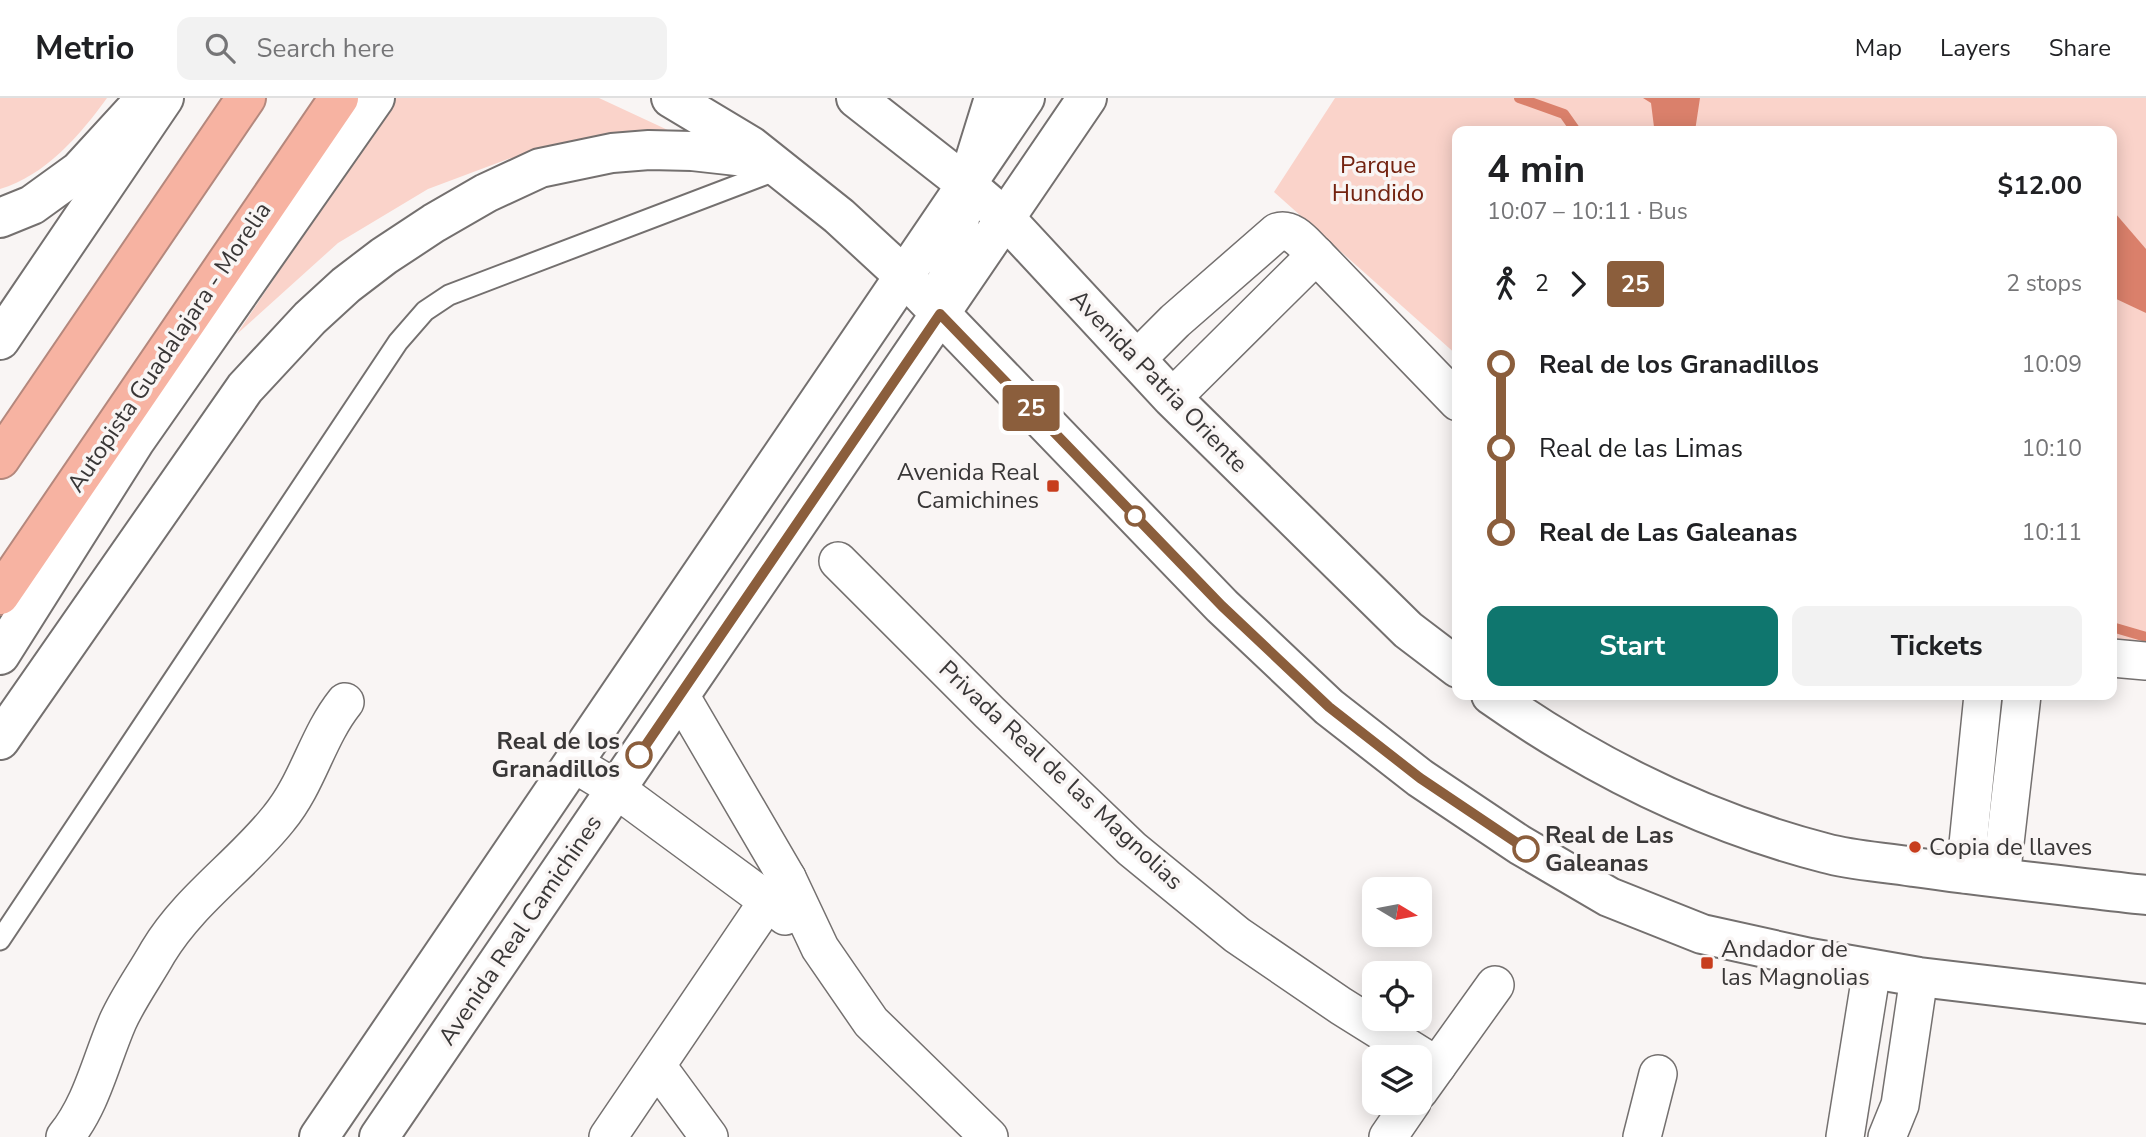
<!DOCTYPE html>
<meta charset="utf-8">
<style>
body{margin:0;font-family:"Nunito Sans",sans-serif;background:#f2f2f2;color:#202124;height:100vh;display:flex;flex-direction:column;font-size:26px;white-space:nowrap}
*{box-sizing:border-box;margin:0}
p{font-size:23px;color:#757577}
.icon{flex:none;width:38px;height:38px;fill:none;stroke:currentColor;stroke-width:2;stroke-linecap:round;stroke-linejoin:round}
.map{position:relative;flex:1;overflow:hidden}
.sheet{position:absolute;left:1452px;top:28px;width:665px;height:574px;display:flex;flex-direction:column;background:#fff;border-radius:14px;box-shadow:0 4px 18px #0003}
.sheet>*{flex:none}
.badge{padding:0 14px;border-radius:5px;font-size:24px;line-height:46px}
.needle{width:46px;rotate:100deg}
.buttons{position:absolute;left:1362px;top:779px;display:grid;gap:14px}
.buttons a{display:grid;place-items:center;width:70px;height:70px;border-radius:14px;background:#fff;box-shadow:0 4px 18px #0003;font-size:35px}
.map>.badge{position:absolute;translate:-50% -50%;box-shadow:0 0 0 4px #fff}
.legs{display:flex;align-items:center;gap:10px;height:77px;padding:0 35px;font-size:23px}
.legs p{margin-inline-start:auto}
.head{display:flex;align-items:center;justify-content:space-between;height:119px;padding:0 35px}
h1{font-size:38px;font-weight:700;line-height:52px}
.cta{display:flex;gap:14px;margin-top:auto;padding:14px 35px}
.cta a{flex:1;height:80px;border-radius:14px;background:#0f766e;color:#fff;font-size:28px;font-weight:700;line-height:80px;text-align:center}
.cta a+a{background:#f2f2f2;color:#202124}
ul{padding:0 35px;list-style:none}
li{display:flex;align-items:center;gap:24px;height:84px;font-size:26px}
li i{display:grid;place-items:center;width:10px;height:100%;margin:0 9px;background:currentColor}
li i::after{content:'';width:18px;height:18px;margin:-9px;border:5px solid;border-radius:50%;background:#fff}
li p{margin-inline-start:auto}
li:first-child i{background:linear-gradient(#0000 50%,currentColor 0)}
li:last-child i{background:linear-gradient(currentColor 50%,#0000 0)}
header{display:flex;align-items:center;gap:42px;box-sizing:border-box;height:98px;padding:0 35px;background:#fff;border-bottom:2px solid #e0e0e0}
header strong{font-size:33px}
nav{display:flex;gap:38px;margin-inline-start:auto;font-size:24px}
.search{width:490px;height:63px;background:#f2f2f2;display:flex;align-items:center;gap:18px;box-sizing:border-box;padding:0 24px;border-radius:14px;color:#757577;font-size:26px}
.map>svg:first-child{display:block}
.green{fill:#fad3ca}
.water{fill:#da806b}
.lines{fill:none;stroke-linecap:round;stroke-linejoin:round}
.stream{stroke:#da806b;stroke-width:10}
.service-casing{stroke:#74706f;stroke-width:23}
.minor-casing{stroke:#74706f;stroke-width:40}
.tertiary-casing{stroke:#74706f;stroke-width:42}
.secondary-casing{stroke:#74706f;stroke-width:42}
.motorway-casing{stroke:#b4887d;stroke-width:42}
.service{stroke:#fff;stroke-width:19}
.minor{stroke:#fff;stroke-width:37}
.tertiary{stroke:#fff;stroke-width:38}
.secondary{stroke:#fff;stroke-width:38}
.motorway{stroke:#f7b3a2;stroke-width:38}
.line-1-casing{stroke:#fff;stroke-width:16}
.line-1{stroke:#8b5e3c;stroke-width:10}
.poi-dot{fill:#c73d1d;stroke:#f9f5f4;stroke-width:2.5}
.stop-1-dot{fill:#fff;stroke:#8b5e3c;stroke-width:3.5}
.labels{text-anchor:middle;stroke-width:7;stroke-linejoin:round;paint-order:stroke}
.park-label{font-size:24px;fill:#732310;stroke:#f9f5f4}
.street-label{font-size:24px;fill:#393737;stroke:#f9f5f4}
.poi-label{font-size:24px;fill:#393737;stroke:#f9f5f4;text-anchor:start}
.stop-label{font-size:24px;font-weight:bold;fill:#393737;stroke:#f9f5f4;text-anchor:end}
</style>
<header>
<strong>Metrio</strong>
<div class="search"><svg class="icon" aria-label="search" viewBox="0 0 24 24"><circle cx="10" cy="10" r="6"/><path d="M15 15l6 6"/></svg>Search here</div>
<nav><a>Map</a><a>Layers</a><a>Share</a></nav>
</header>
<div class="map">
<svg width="2146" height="1039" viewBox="0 0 2146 1039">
<rect width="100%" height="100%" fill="#f9f5f4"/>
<g class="green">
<path d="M 0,0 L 107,0 C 81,36 45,78 0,91 Z"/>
<polygon points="395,0 599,0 685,40 595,43 508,61 428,91 338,145 237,236"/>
<polygon points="1335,0 2146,0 2146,553 2112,548 2112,33 1458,33 1458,258 1274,94"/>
</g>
<g class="water">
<polygon points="1643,0 1700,0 1695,33 1659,33 1654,29 1651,5"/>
<polygon points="2115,115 2146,151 2146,215 2112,199 2112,119"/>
</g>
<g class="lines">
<g class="stream">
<polyline points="1519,0 1564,16 1576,33"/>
<polyline points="2112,529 2146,539"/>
</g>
<defs>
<polyline id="service" points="0,842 398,244 425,213 449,197 780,71"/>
<g id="minor">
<path d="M 1136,262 L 1175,223 L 1277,134 C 1293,129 1305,147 1316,157 L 1458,304"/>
<polyline points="1172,300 1316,157"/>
<polyline points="838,463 989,614 1132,751 1237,837 1341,908 1437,968"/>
<polyline points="2112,560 2146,563"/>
<polyline points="680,597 787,780 820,850 871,924 989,1039"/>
<polyline points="573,665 616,691 768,803 785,818"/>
<polyline points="1965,776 1983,597"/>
<polyline points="2001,780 2022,597"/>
<polyline points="657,968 709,1039"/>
<polyline points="1419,993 1495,887"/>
<path d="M 65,1039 C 92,1006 101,962 118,923 C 129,899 145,877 158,854 C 190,801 242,767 279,720 C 308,685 317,639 345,604"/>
<polyline points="608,1039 768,803 787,780"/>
<polyline points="1388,1039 1412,1004"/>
<polyline points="1642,1039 1658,976"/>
<polyline points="1845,1039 1872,871"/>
<polyline points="1887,1039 1900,1007 1919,879"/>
</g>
<g id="tertiary">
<polyline points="0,242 164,0"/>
<polyline points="0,557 135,343 375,0"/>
<polyline points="319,1039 1025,0"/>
<polyline points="379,1039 1087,0"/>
</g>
<g id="secondary">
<polyline points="671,0 751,48 839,118 903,177 1222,508 1329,609 1420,680 1520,747 1609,799 1702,836 1810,860 1919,879 2146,906"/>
<polyline points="856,0 967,87 1004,119 1172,300 1408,532 1458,570"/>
<polyline points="0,120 32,107 79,73 146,0"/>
<polyline points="940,216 967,87 994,0"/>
<path d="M 1491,597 C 1592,668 1705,724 1825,755 C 1854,763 1885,764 1914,769 C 1991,780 2069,788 2146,797"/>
<polyline points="0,642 245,290 310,220 346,187 384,158 434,125 486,95 540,70 612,55 649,52 692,53 764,61"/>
</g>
<g id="motorway">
<polyline points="0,361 246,0"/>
<polyline points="0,497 339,0"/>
</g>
</defs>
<use href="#service" class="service-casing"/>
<use href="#minor" class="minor-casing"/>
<use href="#tertiary" class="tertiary-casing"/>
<use href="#secondary" class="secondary-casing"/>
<use href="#motorway" class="motorway-casing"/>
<use href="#service" class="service"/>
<use href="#minor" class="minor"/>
<use href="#tertiary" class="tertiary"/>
<use href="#secondary" class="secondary"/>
<use href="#motorway" class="motorway"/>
</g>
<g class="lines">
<defs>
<polyline id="line-1" points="639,657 940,216 1222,508 1329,609 1420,680 1526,751"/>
</defs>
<use href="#line-1" class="line-1-casing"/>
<use href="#line-1" class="line-1"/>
</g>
<g class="poi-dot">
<rect x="1046" y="381" width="14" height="14" rx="3.5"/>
<circle cx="1915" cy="749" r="7"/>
<rect x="1700" y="858" width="14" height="14" rx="3.5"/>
</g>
<g class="stop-1-dot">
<circle cx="1135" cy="418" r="9"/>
<circle cx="639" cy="657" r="12"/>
<circle cx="1526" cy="751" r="12"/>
</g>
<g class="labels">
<g class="park-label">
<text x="1378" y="75">Parque<tspan x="1378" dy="28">Hundido</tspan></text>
</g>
<g class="street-label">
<text transform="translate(169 249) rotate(-56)" y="8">Autopista Guadalajara - Morelia</text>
<text transform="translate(1159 283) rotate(46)" y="8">Avenida Patria Oriente</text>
<text transform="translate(1061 677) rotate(43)" y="8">Privada Real de las Magnolias</text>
<text transform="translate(520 832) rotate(-56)" y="8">Avenida Real Camichines</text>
</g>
<g class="poi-label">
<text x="1039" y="382" text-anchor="end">Avenida Real<tspan x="1039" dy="28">Camichines</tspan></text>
<text x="1929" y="757">Copia de llaves</text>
<text x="1721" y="859">Andador de<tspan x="1721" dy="28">las Magnolias</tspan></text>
</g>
<g class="stop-label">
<text x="620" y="651">Real de los<tspan x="620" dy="28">Granadillos</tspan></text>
<text x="1545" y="745" text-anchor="start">Real de Las<tspan x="1545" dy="28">Galeanas</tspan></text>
</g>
</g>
</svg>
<div class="buttons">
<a><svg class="needle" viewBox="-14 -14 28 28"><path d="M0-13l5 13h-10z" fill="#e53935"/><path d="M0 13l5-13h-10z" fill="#757577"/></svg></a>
<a><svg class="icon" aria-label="locate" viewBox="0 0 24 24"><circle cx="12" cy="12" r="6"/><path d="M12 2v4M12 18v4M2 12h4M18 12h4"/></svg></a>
<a><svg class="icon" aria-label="layers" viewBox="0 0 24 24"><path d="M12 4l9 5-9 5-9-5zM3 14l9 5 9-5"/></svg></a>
</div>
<b class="badge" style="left:1031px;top:310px;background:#8b5e3c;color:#fff">25</b>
<section class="sheet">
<div class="head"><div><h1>4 min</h1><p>10:07 – 10:11 · Bus</p></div><b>$12.00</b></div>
<div class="legs"><svg class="icon" aria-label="walk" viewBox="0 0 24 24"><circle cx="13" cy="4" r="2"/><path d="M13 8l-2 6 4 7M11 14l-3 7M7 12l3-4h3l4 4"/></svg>2<svg class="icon" aria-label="forward" viewBox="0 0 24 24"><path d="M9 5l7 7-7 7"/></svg><b class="badge" style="background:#8b5e3c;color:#fff">25</b><p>2 stops</p></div>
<ul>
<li><i style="color:#8b5e3c"></i><b>Real de los Granadillos</b><p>10:09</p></li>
<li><i style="color:#8b5e3c"></i><span>Real de las Limas</span><p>10:10</p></li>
<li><i style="color:#8b5e3c"></i><b>Real de Las Galeanas</b><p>10:11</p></li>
</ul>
<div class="cta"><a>Start</a><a>Tickets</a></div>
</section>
</div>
